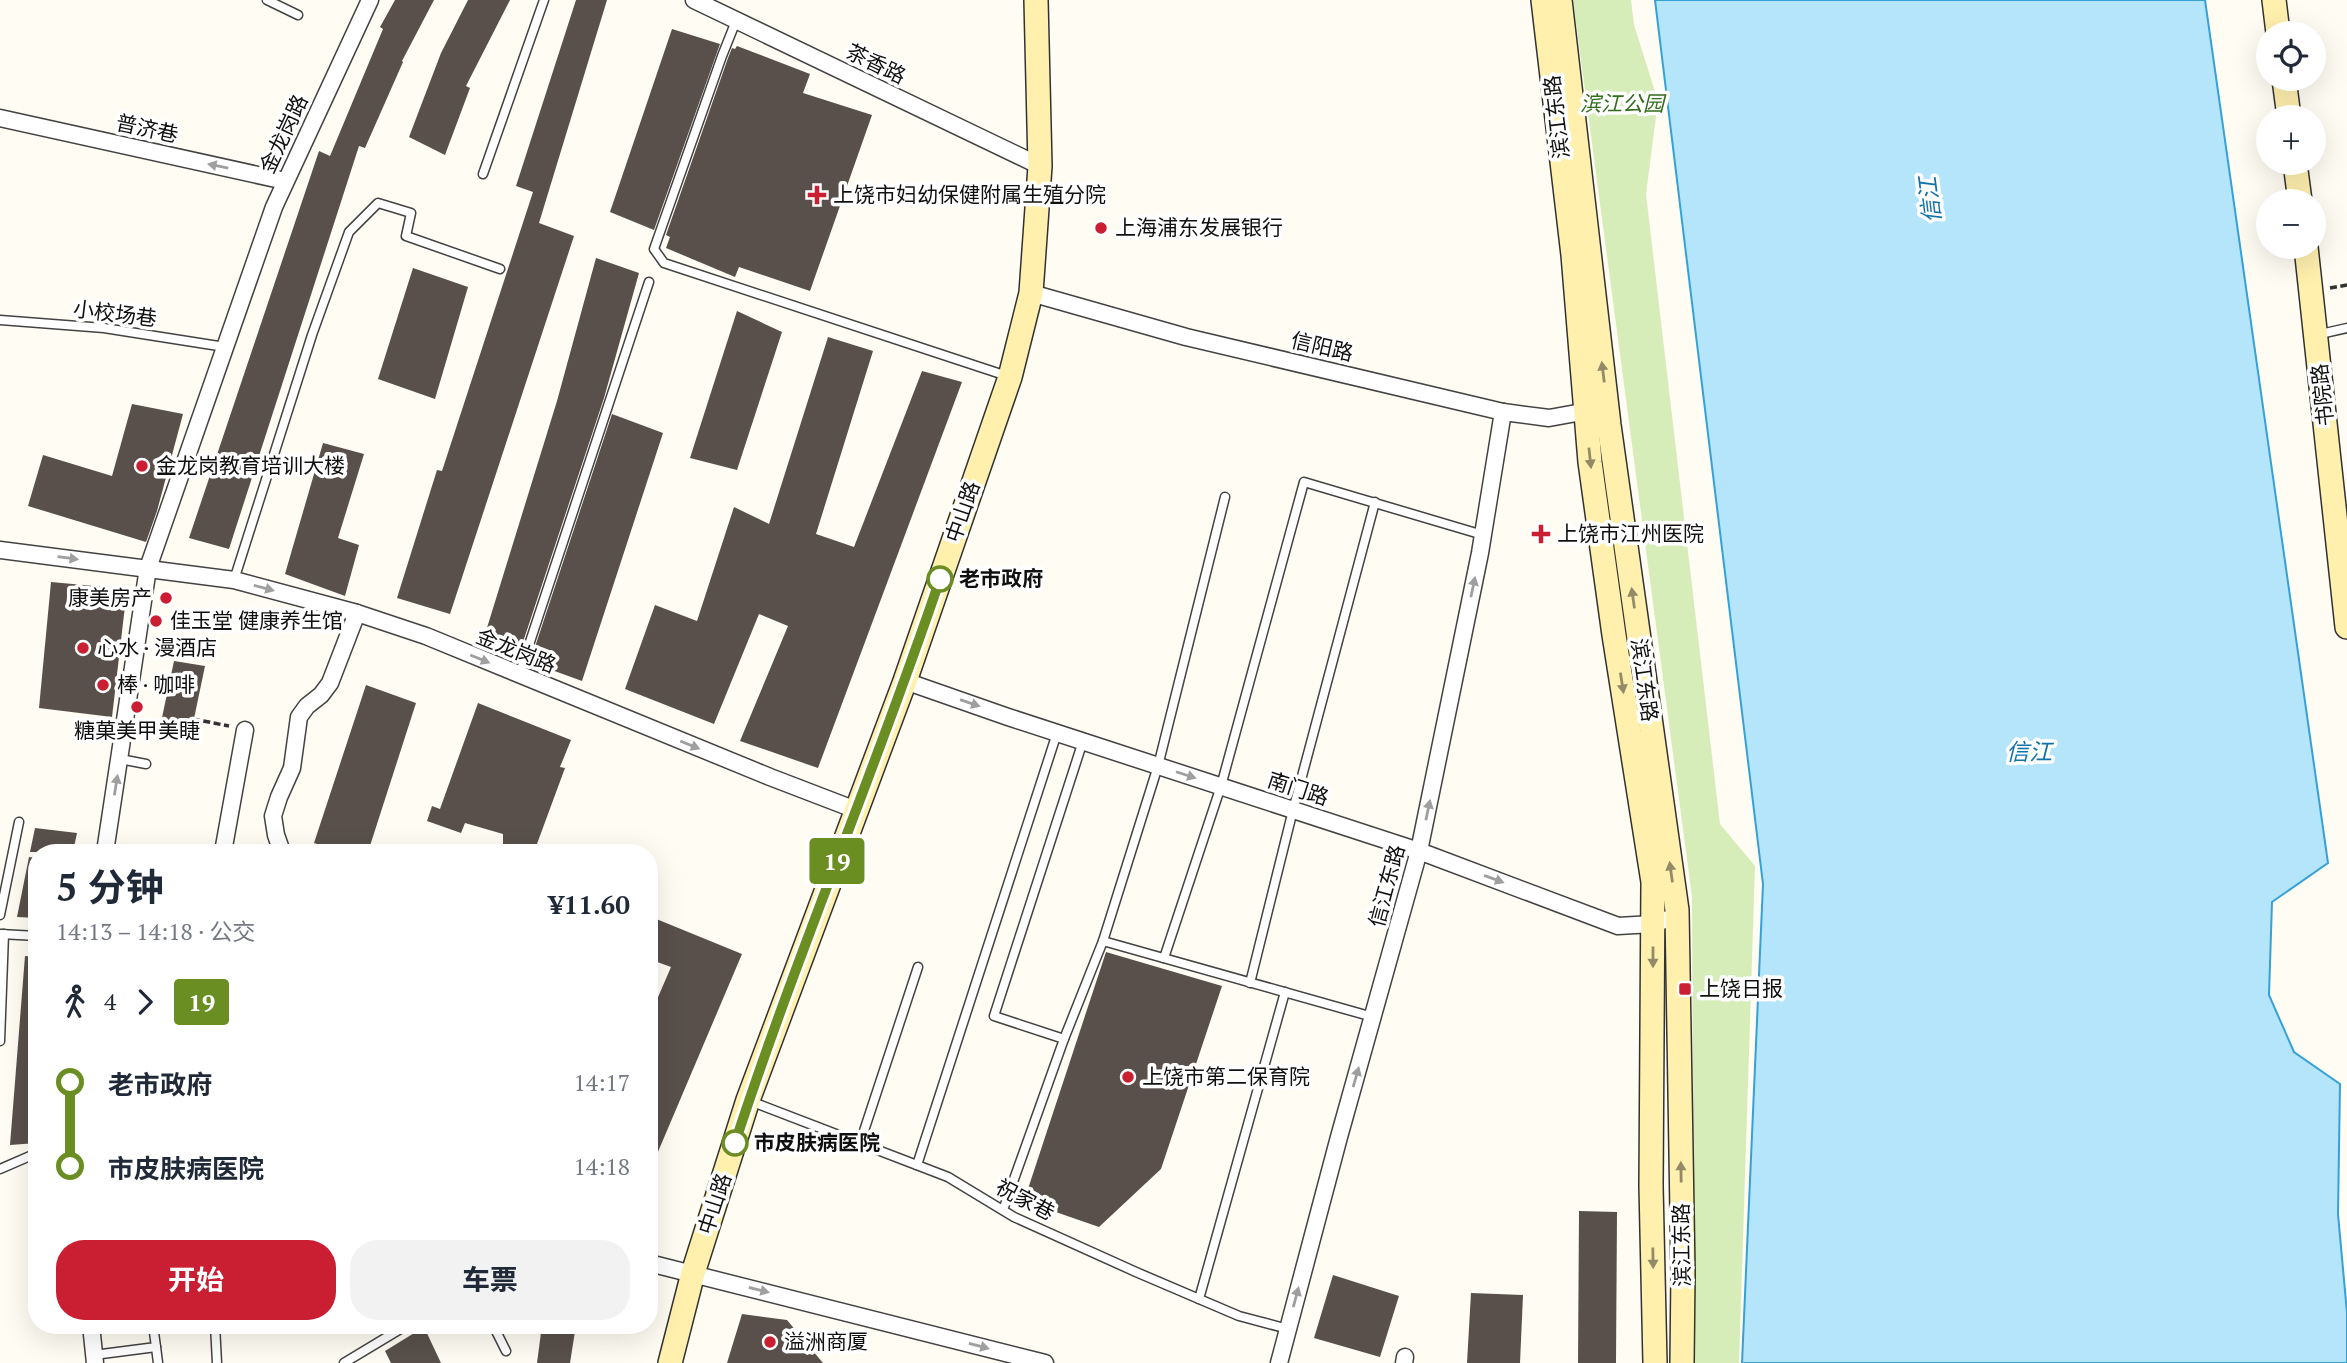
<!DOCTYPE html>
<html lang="zh">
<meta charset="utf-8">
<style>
body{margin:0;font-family:"PT Serif","Noto Sans SC",serif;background:#f2f2f3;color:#1f2937;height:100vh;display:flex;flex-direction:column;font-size:26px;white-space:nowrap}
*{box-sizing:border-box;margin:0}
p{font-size:23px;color:#747a83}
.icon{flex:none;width:38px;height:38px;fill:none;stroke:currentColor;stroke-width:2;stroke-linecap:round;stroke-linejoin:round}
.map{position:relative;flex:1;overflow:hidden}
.panel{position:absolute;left:28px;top:844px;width:630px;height:490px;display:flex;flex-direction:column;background:#fff;border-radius:28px;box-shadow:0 7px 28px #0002}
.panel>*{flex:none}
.badge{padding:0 14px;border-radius:5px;font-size:24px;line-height:46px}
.buttons{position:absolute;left:2256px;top:21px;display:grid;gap:14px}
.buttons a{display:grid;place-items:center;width:70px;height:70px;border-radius:50%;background:#fff;box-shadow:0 7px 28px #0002;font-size:35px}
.map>.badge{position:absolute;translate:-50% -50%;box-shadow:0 0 0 4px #fff}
.legs{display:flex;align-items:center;gap:10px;height:77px;padding:0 28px;font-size:23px}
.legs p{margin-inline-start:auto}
.head{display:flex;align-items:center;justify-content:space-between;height:119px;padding:0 28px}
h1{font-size:38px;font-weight:700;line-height:52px}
.primary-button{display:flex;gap:14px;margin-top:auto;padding:14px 28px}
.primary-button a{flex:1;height:80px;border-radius:28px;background:#ca1e32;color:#fff;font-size:28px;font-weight:700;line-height:80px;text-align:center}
.primary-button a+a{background:#f2f2f3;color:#1f2937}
ul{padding:0 28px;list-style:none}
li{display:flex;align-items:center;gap:24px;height:84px;font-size:26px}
li i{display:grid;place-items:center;width:10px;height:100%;margin:0 9px;background:currentColor}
li i::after{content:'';width:18px;height:18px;margin:-9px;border:5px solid;border-radius:50%;background:#fff}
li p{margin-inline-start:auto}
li:first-child i{background:linear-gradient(#0000 50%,currentColor 0)}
li:last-child i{background:linear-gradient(currentColor 50%,#0000 0)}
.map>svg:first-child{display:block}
.green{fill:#d7edb9}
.water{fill:#b4e5fa;stroke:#36a1d6;stroke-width:2}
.building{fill:#59504b}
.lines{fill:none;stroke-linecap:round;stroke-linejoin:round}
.lane-casing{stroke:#434343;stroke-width:11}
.street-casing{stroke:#434343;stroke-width:19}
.secondary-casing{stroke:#323232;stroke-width:26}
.path{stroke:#323232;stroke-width:3.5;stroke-dasharray:7 3.5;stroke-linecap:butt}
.lane{stroke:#fff;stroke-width:8}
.street{stroke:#fff;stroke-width:16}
.secondary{stroke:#fff0ae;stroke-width:23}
.oneway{fill:#9f9f9f}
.oneway2{fill:#938b67}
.line-1-casing{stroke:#fff;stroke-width:16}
.line-1{stroke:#6b8e23;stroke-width:10}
.poi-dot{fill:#ca1e32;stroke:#fff;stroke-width:2.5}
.stop-1-dot{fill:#fff;stroke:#6b8e23;stroke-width:3.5}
.labels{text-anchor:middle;stroke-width:7;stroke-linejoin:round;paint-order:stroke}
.street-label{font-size:21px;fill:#101010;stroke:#fff}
.park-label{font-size:21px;font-style:italic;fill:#326d1b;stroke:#fff}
.poi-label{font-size:21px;fill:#101010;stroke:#fff;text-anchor:start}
.stop-label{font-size:21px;font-weight:bold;fill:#101010;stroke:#fff;text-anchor:start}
.water-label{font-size:23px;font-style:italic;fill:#0f72ab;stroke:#fff}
</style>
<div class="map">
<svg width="2347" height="1363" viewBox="0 0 2347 1363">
<rect width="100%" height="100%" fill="#fffcf3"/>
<polygon class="green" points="1573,0 1631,0 1634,25 1658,101 1646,194 1720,824 1755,866 1739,1363 1694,1363 1692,897"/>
<polygon class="water" points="1655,0 2205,0 2328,863 2272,902 2269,995 2294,1052 2340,1084 2338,1214 2347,1313 2347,1363 1742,1363 1763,884"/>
<g class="building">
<polygon points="395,0 434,0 402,61 403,62 365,148 359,146 229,549 189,538 319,151 330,156 383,29 380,27"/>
<polygon points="468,0 510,0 466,86 470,88 445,155 409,137 441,53"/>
<polygon points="576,0 607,0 539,223 574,236 450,614 397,598 437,470 442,471 533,192 516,186"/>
<polygon points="672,29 720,44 654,230 610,212"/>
<polygon points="737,46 810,74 803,93 872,115 810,291 739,267 735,277 666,248 670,237 666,235 728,58 732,48 735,49"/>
<polygon points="596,258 639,273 604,398 522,645 486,631 557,401"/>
<polygon points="413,268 468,287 435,399 378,379"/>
<polygon points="737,311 782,332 737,470 690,458"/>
<polygon points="828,337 873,351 816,534 854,547 922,371 962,382 818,768 740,741 788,626 759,614 714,724 625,689 655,605 697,621 734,507 769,524"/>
<polygon points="132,404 183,414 157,511 146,542 28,506 43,455 112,476"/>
<polygon points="612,414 663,433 582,681 549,669 552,657 534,650"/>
<polygon points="323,443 364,454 338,538 359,545 345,596 285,574"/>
<polygon points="51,582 127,589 112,717 39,708"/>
<polygon points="174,661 205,666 191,733 160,727"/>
<polygon points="366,685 416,703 368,852 341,852 314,843"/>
<polygon points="478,703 571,740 560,767 565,768 534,852 510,852 503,850 503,834 465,823 461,833 427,821 432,806 440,809"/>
<polygon points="35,828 77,833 73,852 30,852"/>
<polygon points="29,857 37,858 37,918 17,917"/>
<polygon points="649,916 742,954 649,1173 649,1018 671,967 649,959"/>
<polygon points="1106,952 1222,986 1161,1169 1099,1227 1024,1201"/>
<polygon points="25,956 37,957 37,1143 10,1145"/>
<polygon points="1579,1211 1617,1212 1616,1363 1578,1363"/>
<polygon points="1333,1275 1399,1296 1380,1357 1314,1338"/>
<polygon points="1471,1293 1523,1295 1520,1363 1467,1363"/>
<polygon points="742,1314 787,1320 823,1363 727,1363"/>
<polygon points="542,1325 576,1325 570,1363 537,1363"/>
<polygon points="424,1327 441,1363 391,1363 385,1351"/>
</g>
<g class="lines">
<defs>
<g id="lane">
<polyline points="267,0 298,15"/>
<polyline points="736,21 722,56 654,249 664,263 1007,376"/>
<polyline points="483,174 544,0"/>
<polyline points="0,320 104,328 225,347"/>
<polyline points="2316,335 2347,328"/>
<polyline points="234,580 312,335 349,232 378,203 411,213 406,236 500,269"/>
<polyline points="519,675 649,282"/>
<polyline points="1083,741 994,1016 1064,1039 1103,941 1158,766 1225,497"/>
<polyline points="120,759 146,764"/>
<polyline points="0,915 19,822"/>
<polyline points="0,934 37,936"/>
<polyline points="1103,941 1373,1017"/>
<polyline points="1164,958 1221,786 1304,482 1483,535"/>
<polyline points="1250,983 1293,810 1375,502"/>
<polyline points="0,1041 4,934"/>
<polyline points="750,1101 948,1177 1014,1217 1136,1272 1239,1316 1288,1329"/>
<polyline points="860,1143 918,967"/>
<polyline points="917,1165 1057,733"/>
<polyline points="0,1169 37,1153"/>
<polyline points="1003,1210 1064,1039"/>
<polyline points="1199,1299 1285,992"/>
<polyline points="215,1325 217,1363"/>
<polyline points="493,1325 506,1351"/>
<polyline points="156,1347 158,1363"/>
<polyline points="94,1355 156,1347 153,1325"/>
<polyline points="344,1363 407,1325"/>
</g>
<g id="street">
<polyline points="694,0 1040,166"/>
<polyline points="0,118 285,181"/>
<polyline points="1031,293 1186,337 1503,412 1549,418 1593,410"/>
<polyline points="0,550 234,580 357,613 426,636 770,777 856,810"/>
<polyline points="905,681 1008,717 1419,851 1618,926 1653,924 1677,916"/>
<polyline points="105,852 148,568 274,207 370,0"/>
<polyline points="223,852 245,730"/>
<polyline points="282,852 276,835 273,816 279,797 292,768 299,717 307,706 321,695 330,683 357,613"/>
<polyline points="649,1263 1045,1363"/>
<polyline points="91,1325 95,1363"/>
<polyline points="1279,1363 1339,1137 1419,851 1480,553 1503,412"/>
<polyline points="1404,1363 1405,1357"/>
</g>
<g id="secondary">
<polyline points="1543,0 1573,255 1590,462 1614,635 1653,882 1651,1186 1655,1363"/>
<polyline points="1560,0 1609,425 1677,910 1683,1273 1682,1363"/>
<polyline points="2274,0 2278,33"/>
<polyline points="2284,79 2289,117"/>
<polyline points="2295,163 2300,201"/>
<polyline points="2306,247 2347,627"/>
<polyline points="670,1363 693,1273 748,1100 905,681 1010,377 1031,293 1040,166 1036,0"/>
</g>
</defs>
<use href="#lane" class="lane-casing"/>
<use href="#street" class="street-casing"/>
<use href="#secondary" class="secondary-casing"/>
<g class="path">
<polyline points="2330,288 2347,285"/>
<polyline points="193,719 229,726"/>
</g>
<use href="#lane" class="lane"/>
<use href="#street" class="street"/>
<use href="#secondary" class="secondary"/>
</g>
<defs><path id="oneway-solid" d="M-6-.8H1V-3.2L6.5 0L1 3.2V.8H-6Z" transform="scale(1.75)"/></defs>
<g class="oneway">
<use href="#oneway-solid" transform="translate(218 166) rotate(-168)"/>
<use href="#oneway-solid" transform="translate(68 558) rotate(7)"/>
<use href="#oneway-solid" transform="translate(1473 587) rotate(-78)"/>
<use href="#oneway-solid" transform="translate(264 588) rotate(15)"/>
<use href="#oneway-solid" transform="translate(480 659) rotate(22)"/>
<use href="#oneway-solid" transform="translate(970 703) rotate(19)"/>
<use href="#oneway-solid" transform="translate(690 745) rotate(22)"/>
<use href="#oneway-solid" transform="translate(1186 775) rotate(18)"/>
<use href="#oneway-solid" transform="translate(116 785) rotate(-81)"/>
<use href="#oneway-solid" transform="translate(1428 810) rotate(-78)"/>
<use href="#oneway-solid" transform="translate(1494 879) rotate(20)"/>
<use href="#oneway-solid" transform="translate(1356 1077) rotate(-74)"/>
<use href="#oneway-solid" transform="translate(759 1290) rotate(14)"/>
<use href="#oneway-solid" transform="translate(1296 1297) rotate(-75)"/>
<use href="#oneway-solid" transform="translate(979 1346) rotate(15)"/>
</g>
<g class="oneway2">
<use href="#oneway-solid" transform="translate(1603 372) rotate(-97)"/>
<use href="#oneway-solid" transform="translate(1590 458) rotate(84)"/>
<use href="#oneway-solid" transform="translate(1633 598) rotate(-98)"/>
<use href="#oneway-solid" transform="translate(1622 683) rotate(81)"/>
<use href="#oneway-solid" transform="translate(1671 872) rotate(-98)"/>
<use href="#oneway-solid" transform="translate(1653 957) rotate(90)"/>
<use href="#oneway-solid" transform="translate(1681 1172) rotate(-91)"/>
<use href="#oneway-solid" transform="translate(1653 1258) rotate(89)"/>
</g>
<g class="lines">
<defs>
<path id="line-1" d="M 735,1143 C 797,953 876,769 940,579"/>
</defs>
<use href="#line-1" class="line-1-casing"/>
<use href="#line-1" class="line-1"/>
</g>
<g class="poi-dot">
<path d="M813.5 184.5h7v7h7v7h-7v7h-7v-7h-7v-7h7z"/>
<circle cx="1101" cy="228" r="7"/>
<circle cx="142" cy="466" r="7"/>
<path d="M1537.5 523.5h7v7h7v7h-7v7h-7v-7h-7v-7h7z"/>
<circle cx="166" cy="598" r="7"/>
<circle cx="156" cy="621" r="7"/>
<circle cx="83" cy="648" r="7"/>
<circle cx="103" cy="685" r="7"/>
<circle cx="137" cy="707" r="7"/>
<rect x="1678" y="982" width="14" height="14" rx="3.5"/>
<circle cx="1128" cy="1077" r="7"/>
<circle cx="770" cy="1342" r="7"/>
</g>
<g class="stop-1-dot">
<circle cx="940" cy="579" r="12"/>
<circle cx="735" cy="1143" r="12"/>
</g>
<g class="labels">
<g class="street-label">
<text transform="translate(876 64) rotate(26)" y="7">茶香路</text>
<text transform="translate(1557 117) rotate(-97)" y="7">滨江东路</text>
<text transform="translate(147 129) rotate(12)" y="7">普济巷</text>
<text transform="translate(284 134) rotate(-65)" y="7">金龙岗路</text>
<text transform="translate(115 314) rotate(7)" y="7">小校场巷</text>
<text transform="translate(1322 347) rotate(13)" y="7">信阳路</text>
<text transform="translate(2323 395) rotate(-96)" y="7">书院路</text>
<text transform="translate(963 512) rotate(-71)" y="7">中山路</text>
<text transform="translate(516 651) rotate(22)" y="7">金龙岗路</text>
<text transform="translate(1644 680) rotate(82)" y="7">滨江东路</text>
<text transform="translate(1298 789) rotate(18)" y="7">南门路</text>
<text transform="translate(1387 886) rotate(-75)" y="7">信江东路</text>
<text transform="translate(1025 1200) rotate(28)" y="7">祝家巷</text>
<text transform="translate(715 1204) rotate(-72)" y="7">中山路</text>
<text transform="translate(1682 1245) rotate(-91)" y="7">滨江东路</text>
</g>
<g class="park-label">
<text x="1622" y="111">滨江公园</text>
</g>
<g class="poi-label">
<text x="833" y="202">上饶市妇幼保健附属生殖分院</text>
<text x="1115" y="235">上海浦东发展银行</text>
<text x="156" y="473">金龙岗教育培训大楼</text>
<text x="1557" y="541">上饶市江州医院</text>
<text x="152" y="605" text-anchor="end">康美房产</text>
<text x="170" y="628">佳玉堂 健康养生馆</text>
<text x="97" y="655">心水 · 漫酒店</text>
<text x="117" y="692">棒 · 咖啡</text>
<text x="137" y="738" text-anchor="middle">糖菓美甲美睫</text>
<text x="1699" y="996">上饶日报</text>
<text x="1142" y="1084">上饶市第二保育院</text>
<text x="784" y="1349">溢洲商厦</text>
</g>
<g class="stop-label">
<text x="959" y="586">老市政府</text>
<text x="754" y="1150">市皮肤病医院</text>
</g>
<g class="water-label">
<text transform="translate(1930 200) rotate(-97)" y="8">信江</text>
<text x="2029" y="760">信江</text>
</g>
</g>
</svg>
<div class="buttons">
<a><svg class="icon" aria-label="locate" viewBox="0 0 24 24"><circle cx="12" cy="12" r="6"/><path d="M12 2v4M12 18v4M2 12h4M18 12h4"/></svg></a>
<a>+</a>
<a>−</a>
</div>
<b class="badge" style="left:837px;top:861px;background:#6b8e23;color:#fff">19</b>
<section class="panel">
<div class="head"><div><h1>5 分钟</h1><p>14:13 – 14:18 · 公交</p></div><b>¥11.60</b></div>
<div class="legs"><svg class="icon" aria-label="walk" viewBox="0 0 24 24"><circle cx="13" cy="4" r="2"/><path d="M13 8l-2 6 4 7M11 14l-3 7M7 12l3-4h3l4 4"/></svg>4<svg class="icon" aria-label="forward" viewBox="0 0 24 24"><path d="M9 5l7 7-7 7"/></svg><b class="badge" style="background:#6b8e23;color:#fff">19</b></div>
<ul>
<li><i style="color:#6b8e23"></i><b>老市政府</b><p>14:17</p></li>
<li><i style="color:#6b8e23"></i><b>市皮肤病医院</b><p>14:18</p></li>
</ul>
<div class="primary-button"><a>开始</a><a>车票</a></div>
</section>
</div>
